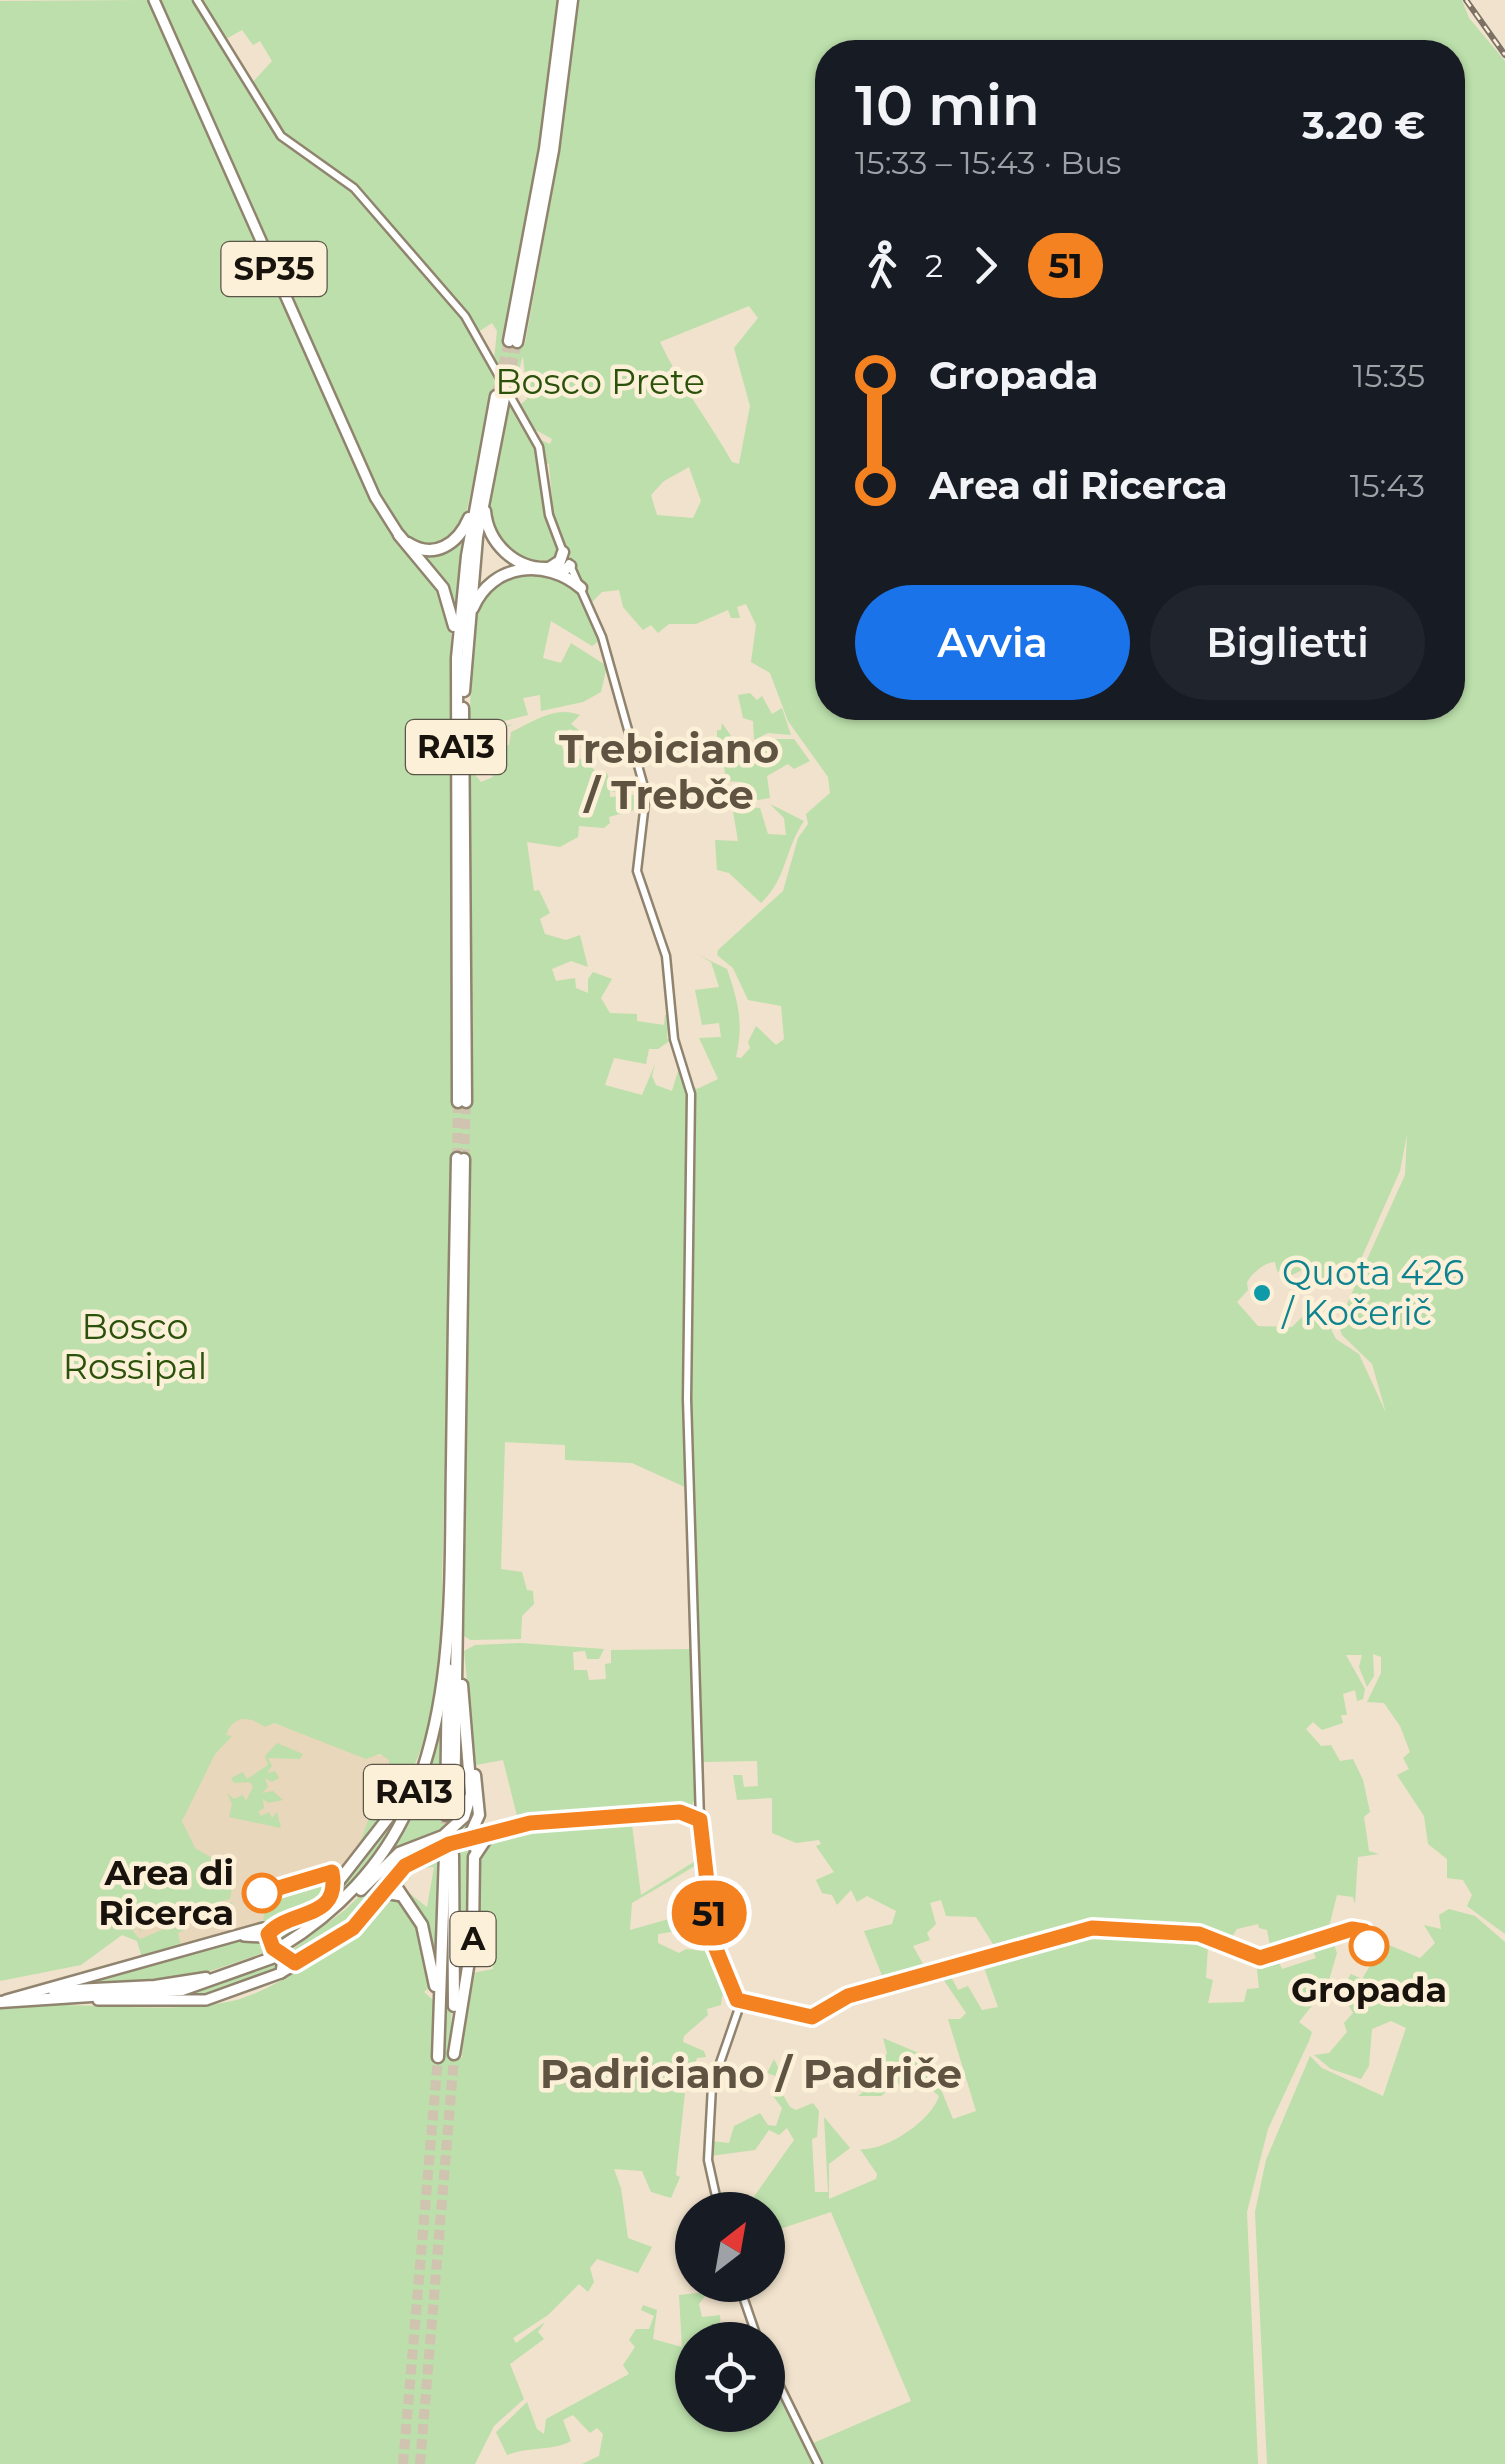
<!DOCTYPE html>
<html lang="it">
<meta charset="utf-8">
<style>
body{margin:0;font-family:Montserrat,sans-serif;background:#20242c;color:#f1f3f6;height:100vh;display:flex;flex-direction:column;font-size:38px;white-space:nowrap}
*{box-sizing:border-box;margin:0}
p{font-size:32px;color:#9ea1a6}
.icon{flex:none;width:55px;height:55px;fill:none;stroke:currentColor;stroke-width:2;stroke-linecap:round;stroke-linejoin:round}
.map{position:relative;flex:1;overflow:hidden}
.drawer{position:absolute;left:815px;top:40px;width:650px;height:680px;display:flex;flex-direction:column;background:#171b24;border-radius:40px;box-shadow:0 2px 8px #0004}
.drawer>*{flex:none}
.badge{padding:0 20px;border-radius:32px;font-size:35px;line-height:65px}
.needle{width:65px;rotate:31deg}
.buttons{position:absolute;left:675px;top:2192px;display:grid;gap:20px}
.buttons a{display:grid;place-items:center;width:110px;height:110px;border-radius:50%;background:#171b24;box-shadow:0 2px 8px #0004;font-size:50px}
.map>.badge{position:absolute;translate:-50% -50%;box-shadow:0 0 0 5px #fff}
.legs{display:flex;align-items:center;gap:15px;height:110px;padding:0 40px;font-size:32px}
.legs p{margin-inline-start:auto}
.head{display:flex;align-items:center;justify-content:space-between;height:170px;padding:0 40px}
h1{font-size:55px;font-weight:600;line-height:75px}
.primary-button{display:flex;gap:20px;margin-top:auto;padding:20px 40px}
.primary-button a{flex:1;height:115px;border-radius:60px;background:#1a73e8;color:#fff;font-size:40px;font-weight:600;line-height:115px;text-align:center}
.primary-button a+a{background:#20242c;color:#f1f3f6}
ul{padding:0 40px;list-style:none}
li{display:flex;align-items:center;gap:35px;height:110px;font-size:38px}
li i{display:grid;place-items:center;width:15px;height:100%;margin:0 12px;background:currentColor}
li i::after{content:'';width:25px;height:25px;margin:-12px;border:8px solid;border-radius:50%;background:#171b24}
li p{margin-inline-start:auto}
li:first-child i{background:linear-gradient(#0000 50%,currentColor 0)}
li:last-child i{background:linear-gradient(currentColor 50%,#0000 0)}
.map>svg:first-child{display:block}
.built{fill:#e8d7ba}
.green{fill:#bcdfab;fill-rule:evenodd}
.lines{fill:none;stroke-linecap:round;stroke-linejoin:round}
.highway-tunnel{stroke:#d0c3af;stroke-width:10;stroke-dasharray:10 5;stroke-linecap:butt}
.secondary-casing{stroke:#90846f;stroke-width:11}
.primary-casing{stroke:#90846f;stroke-width:14}
.highway-casing{stroke:#90846f;stroke-width:15}
.secondary{stroke:#fff;stroke-width:6}
.primary{stroke:#fff;stroke-width:9}
.highway{stroke:#fff;stroke-width:10}
.rail-casing{stroke:#7b7164;stroke-width:6}
.rail{stroke:#fdf0d9;stroke-width:2.5;stroke-dasharray:8;stroke-linecap:butt}
.highway-bridge-casing{stroke:#90846f;stroke-width:15;stroke-linecap:butt}
.highway-bridge{stroke:#fff;stroke-width:10}
.line-1-casing{stroke:#fff;stroke-width:22}
.line-1{stroke:#f58220;stroke-width:15}
.culture-dot{fill:#0f9aa8;stroke:#fdf0d9;stroke-width:4}
.stop-1-dot{fill:#fff;stroke:#f58220;stroke-width:5}
.labels{text-anchor:middle;stroke-width:9;stroke-linejoin:round;paint-order:stroke}
.shield{fill:#fdf0d9;stroke:#5d554a;stroke-width:2.5}
.shield-label{font-size:32px;font-weight:bold;fill:#18130c}
.park-label{font-size:35px;fill:#2a520b;stroke:#fdf0d9}
.culture-label{font-size:35px;fill:#0d838f;stroke:#fdf0d9;text-anchor:start}
.stop-label{font-size:35px;font-weight:bold;fill:#18130c;stroke:#fdf0d9;text-anchor:end}
.quarter-label{font-size:40px;font-weight:bold;fill:#5f5441;stroke:#fdf0d9}
</style>
<div class="map">
<svg width="1505" height="2464" viewBox="0 0 1505 2464">
<rect width="100%" height="100%" fill="#f0e2cc"/>
<polygon class="built" points="242,1712 366,1756 387,1755 394,1766 362,1841 346,1871 328,1879 329,1892 306,1911 181,1946 177,1933 140,1939 133,1931 142,1917 209,1908 222,1901 204,1855 184,1839 182,1816 231,1718"/>
<g class="green">
<path d="M 148,0 L 364,484 L 444,599 L 451,627 L 453,1102 L 470,1101 L 469,733 L 474,613 L 486,590 L 512,574 L 547,573 L 578,589 L 600,640 L 592,646 L 551,621 L 543,658 L 561,663 L 571,643 L 607,666 L 601,692 L 583,702 L 541,711 L 540,695 L 523,698 L 528,715 L 477,728 L 480,733 L 513,724 L 471,744 L 476,776 L 481,782 L 493,777 L 481,743 L 494,738 L 497,749 L 509,745 L 511,732 C 533,722 555,705 580,715 L 571,724 L 585,735 L 581,738 L 570,729 L 557,737 L 570,763 L 583,758 L 601,777 L 607,773 L 610,785 L 624,782 L 625,789 L 613,792 L 610,786 L 610,797 L 642,794 L 641,808 L 609,817 L 610,823 L 604,828 L 579,826 L 578,837 L 560,847 L 527,842 L 534,891 L 539,890 L 550,913 L 540,919 L 545,934 L 566,940 L 580,935 L 588,967 L 571,961 L 552,969 L 556,981 L 575,978 L 576,988 L 588,993 L 588,979 L 593,972 L 612,979 L 601,998 L 610,1013 L 637,1014 L 637,1021 L 664,1025 L 665,1015 L 669,1015 L 667,1039 L 671,1040 L 658,1049 L 649,1049 L 646,1064 L 614,1058 L 605,1085 L 642,1095 L 655,1064 L 652,1076 L 656,1085 L 672,1091 L 678,1071 L 675,1047 L 689,1094 L 687,1488 L 632,1463 L 565,1460 L 565,1445 L 505,1442 L 501,1569 L 522,1572 L 527,1590 L 533,1591 L 534,1604 L 522,1616 L 521,1639 L 470,1640 L 464,1636 L 470,1160 L 451,1158 L 441,1635 C 432,1755 413,1783 339,1874 L 361,1840 L 381,1784 L 377,1782 L 390,1772 L 389,1760 L 380,1754 L 366,1759 L 274,1723 L 265,1727 C 251,1717 234,1713 226,1735 L 232,1736 L 215,1754 L 182,1821 L 195,1848 L 235,1872 L 230,1899 L 144,1922 L 139,1934 L 142,1917 L 133,1931 L 140,1939 L 222,1905 L 232,1902 L 235,1910 L 182,1921 L 184,1930 L 178,1933 L 181,1946 L 142,1958 L 137,1941 L 122,1935 L 81,1965 L 0,1981 L 0,1 Z"/>
<path d="M 159,0 L 192,0 L 276,136 L 352,190 L 460,313 L 536,444 L 560,551 L 552,564 L 526,562 L 499,542 L 487,513 L 495,463 L 492,396 L 466,514 C 431,581 398,528 376,488 Z"/>
<path d="M 200,0 L 558,0 L 539,152 L 504,339 L 525,344 L 553,188 L 577,0 L 1462,0 L 1469,18 L 1505,61 L 1505,1934 L 1467,1906 L 1472,1895 L 1463,1880 L 1447,1878 L 1447,1859 L 1428,1844 L 1424,1816 L 1397,1775 L 1409,1769 L 1403,1758 L 1410,1752 L 1400,1726 L 1384,1703 L 1367,1702 L 1381,1673 L 1381,1657 L 1373,1654 L 1374,1676 L 1367,1687 L 1359,1667 L 1362,1655 L 1346,1655 L 1365,1689 L 1363,1699 L 1357,1701 L 1355,1690 L 1343,1694 L 1347,1715 L 1341,1715 L 1343,1723 L 1322,1730 L 1313,1722 L 1306,1729 L 1321,1746 L 1331,1745 L 1340,1761 L 1353,1759 L 1363,1780 L 1370,1812 L 1364,1817 L 1369,1851 L 1379,1854 L 1358,1857 L 1355,1904 L 1353,1897 L 1337,1895 L 1329,1927 L 1307,1931 L 1297,1941 L 1287,1938 L 1270,1946 L 1267,1930 L 1259,1928 L 1258,1924 L 1237,1929 L 1229,1941 C 1185,1923 1134,1940 1090,1922 L 1066,1935 L 998,1952 L 976,1917 L 946,1916 L 941,1900 L 930,1903 L 936,1924 L 927,1933 L 930,1940 L 913,1946 L 927,1971 L 885,1983 L 864,1931 L 892,1924 L 896,1911 L 867,1896 L 857,1902 L 851,1890 L 837,1905 L 832,1895 L 822,1893 L 816,1880 L 834,1872 L 816,1846 L 821,1844 L 819,1840 L 796,1843 L 772,1833 L 772,1798 L 737,1800 L 733,1775 L 742,1775 L 744,1787 L 758,1786 L 757,1761 L 701,1762 L 691,1418 L 696,1124 L 692,1085 L 697,1089 L 718,1079 L 699,1038 L 721,1037 L 719,1023 L 702,1025 L 695,990 L 719,987 L 711,962 L 697,954 L 727,969 C 738,1001 744,1023 736,1057 L 741,1058 L 750,1048 L 748,1042 L 756,1026 L 776,1045 L 784,1039 L 781,1006 L 748,1000 L 733,968 L 717,955 L 718,950 L 783,891 L 798,838 L 808,824 L 806,814 L 830,793 L 828,777 L 788,721 L 770,673 L 751,662 L 756,625 L 746,604 L 737,607 L 740,618 L 731,618 L 728,610 L 696,624 L 669,624 L 658,633 L 651,625 L 643,630 L 623,607 L 619,590 L 602,592 L 591,603 L 554,521 L 549,464 L 545,463 L 539,439 L 550,444 L 552,439 L 534,429 L 520,405 L 527,399 L 523,356 L 515,383 L 507,381 L 494,359 L 497,331 L 492,323 L 478,332 L 424,261 L 361,191 L 281,132 L 251,84 L 272,61 L 260,41 L 253,45 L 242,30 L 224,40 ZM 828,52 L 1452,52 L 1452,708 L 828,708 ZM 749,306 L 758,318 L 734,348 L 750,406 L 739,464 L 732,462 C 708,419 680,385 660,342 ZM 689,467 L 701,501 L 693,518 L 657,515 L 651,495 L 664,481 ZM 1407,1134 L 1405,1175 L 1338,1324 L 1342,1335 L 1372,1364 L 1386,1413 L 1359,1354 L 1336,1339 L 1324,1315 L 1308,1311 L 1292,1327 L 1258,1326 L 1237,1302 L 1248,1290 L 1247,1282 C 1252,1273 1266,1262 1275,1262 L 1277,1271 L 1290,1276 L 1302,1270 L 1315,1275 L 1316,1262 L 1323,1285 L 1331,1289 L 1335,1280 L 1326,1276 L 1325,1261 L 1341,1278 L 1348,1264 L 1357,1268 L 1400,1171 Z"/>
<polygon points="466,531 456,613 442,582 415,550 422,553"/>
<polygon points="750,693 757,700 762,696 772,714 782,708 791,735 768,733 754,740 753,721 743,718 738,695"/>
<polygon points="722,723 740,749 752,749 764,739 794,739 810,761 794,769 788,764 767,776 770,798 739,803 746,797 741,782 726,781 722,752 717,751 717,730 721,730"/>
<path d="M 770,804 L 804,821 C 785,848 787,879 761,903 L 729,873 L 717,870 L 715,840 L 738,841 L 732,805 L 760,808 L 768,834 L 786,835 L 784,818 Z"/>
<polygon points="521,1643 604,1649 599,1659 587,1659 585,1651 573,1652 574,1670 587,1670 589,1680 606,1679 605,1664 611,1663 611,1650 693,1649 697,1794 692,1805 518,1820 503,1760 476,1765 464,1651 475,1645"/>
<polygon points="443,1696 441,1815 459,1815 461,1709 469,1793 457,1822 365,1880 400,1829"/>
<polygon points="277,1743 303,1754 300,1759 268,1758 272,1766 267,1773 275,1771 279,1778 272,1782 265,1778 268,1787 262,1793 273,1791 283,1800 268,1803 263,1799 264,1808 258,1812 261,1816 269,1812 272,1818 277,1812 281,1828 229,1817 232,1804 227,1793 234,1799 243,1795 246,1801 253,1787 250,1782 234,1783 231,1778 243,1772 247,1779 268,1765 265,1756"/>
<path d="M 473,1796 L 477,1811 L 469,1833 C 444,1842 417,1849 397,1867 C 375,1887 326,1974 286,1954 L 345,1910 L 401,1855 L 449,1836 Z"/>
<path d="M 406,1802 C 374,1863 334,1908 275,1944 L 276,1929 L 326,1905 Z"/>
<path d="M 631,1817 L 641,1895 L 700,1858 L 700,1863 L 632,1903 L 630,1930 L 683,1915 L 684,1930 L 658,1934 L 658,1943 L 679,1953 L 686,1949 L 712,1952 L 730,1990 L 722,1996 L 721,2005 L 707,2009 L 708,2015 L 684,2036 L 683,2042 L 704,2051 L 706,2057 L 697,2058 L 692,2074 L 668,2067 L 665,2090 L 685,2093 L 676,2175 L 680,2177 L 671,2198 L 651,2192 L 642,2171 L 614,2169 L 621,2188 L 628,2238 L 652,2247 L 638,2273 L 597,2259 L 590,2268 L 594,2282 L 588,2292 L 579,2284 L 548,2315 L 513,2338 L 516,2343 L 545,2322 L 538,2332 L 544,2339 L 510,2364 L 524,2399 L 494,2426 L 475,2464 L 0,2464 L 0,2009 C 77,1997 156,2017 232,2001 C 267,1994 324,1955 353,1933 L 357,1935 L 383,1897 L 401,1898 L 425,1939 L 431,1986 L 424,1992 L 433,2000 L 432,2056 L 440,2057 L 446,1995 L 452,1995 L 450,2057 L 462,2058 L 464,1998 L 476,1945 L 473,1973 L 493,1969 L 492,1960 L 483,1960 L 476,1932 L 480,1849 C 497,1833 510,1828 534,1826 L 535,1834 L 540,1826 Z"/>
<polygon points="470,1841 470,1936 460,1983 459,1856 441,1854 438,1865 437,1966 429,1935 395,1881 400,1877 407,1883 400,1886 427,1907 434,1867 412,1869 410,1880 407,1869"/>
<polygon points="322,1879 330,1889 306,1911 263,1924 266,1894 303,1884 307,1897 305,1884"/>
<polygon points="1449,1909 1475,1916 1505,1942 1505,2464 1267,2464 1255,2212 1266,2160 1310,2056 1322,2068 1383,2096 1406,2028 1391,2021 1372,2029 1369,2066 1361,2079 1331,2069 1314,2055 1329,2053 1347,2032 1344,2023 1353,2013 1345,1999 1337,1997 1351,1974 1362,1979 1384,1943 1420,1958 1435,1943 1424,1925 1441,1929 1439,1915"/>
<path d="M 1091,1931 L 1199,1936 L 1225,1945 L 1225,1950 L 1208,1946 L 1206,1978 L 1213,1980 L 1208,2003 L 1244,2002 L 1247,1989 L 1259,1988 L 1256,1960 L 1278,1960 L 1282,1969 L 1316,1958 L 1311,1946 L 1332,1939 L 1337,1953 L 1329,1980 L 1336,1987 L 1327,2003 L 1318,1998 L 1299,2022 L 1312,2032 L 1309,2041 L 1268,2129 L 1247,2212 L 1258,2464 L 822,2464 L 811,2444 L 911,2401 L 831,2212 L 768,2233 L 768,2210 L 721,2210 L 718,2192 L 743,2193 L 754,2206 L 753,2198 L 794,2140 L 787,2128 L 779,2135 L 769,2130 L 755,2150 L 710,2156 L 711,2141 L 729,2143 L 734,2126 L 760,2113 L 768,2125 L 776,2126 L 782,2108 L 773,2096 L 775,2076 L 767,2073 L 774,2059 L 782,2075 L 776,2083 L 790,2107 L 796,2110 L 813,2103 L 819,2111 L 817,2137 L 812,2139 L 815,2192 L 828,2192 L 824,2117 L 850,2148 L 829,2164 L 829,2199 L 876,2179 L 877,2174 L 860,2149 C 885,2152 932,2120 939,2096 L 919,2079 L 905,2089 L 897,2083 L 881,2096 L 858,2096 L 887,2073 L 882,2064 L 887,2053 L 883,2038 L 928,2057 L 953,2119 L 976,2111 L 948,2019 L 960,2019 L 966,2013 L 939,1973 L 948,1971 L 958,1990 L 968,1986 L 982,2010 L 998,2007 L 982,1962 Z"/>
<path d="M 237,1940 L 262,1943 L 278,1959 L 279,1967 C 245,1991 209,1996 168,1997 L 227,1981 L 272,1960 L 266,1952 L 187,1979 L 81,1985 Z"/>
<path d="M 708,2292 L 699,2304 L 702,2317 L 720,2315 L 722,2340 L 692,2340 L 692,2415 L 768,2415 L 768,2369 L 814,2464 L 582,2464 L 599,2456 L 603,2434 L 597,2428 L 590,2433 L 573,2415 L 563,2420 L 571,2441 C 554,2451 531,2446 507,2455 L 496,2432 L 527,2402 L 537,2429 L 544,2434 L 546,2419 L 629,2374 L 623,2365 L 635,2347 L 629,2340 L 636,2329 L 649,2329 L 654,2316 L 641,2310 L 643,2305 L 657,2310 L 653,2339 L 682,2347 L 679,2295 Z"/>
</g>
<g class="lines">
<g class="highway-tunnel">
<polyline points="496,396 509,341"/>
<polyline points="505,397 517,342"/>
<polyline points="457,1158 458,1102"/>
<polyline points="464,1159 466,1102"/>
<polyline points="445,1854 446,1815"/>
<polyline points="403,2464 438,2057"/>
<polyline points="420,2464 454,2057"/>
</g>
<defs>
<g id="secondary">
<polyline points="197,0 281,136 354,188 465,316 539,447 549,515 563,552"/>
<polyline points="569,563 602,637 646,794 637,871 666,956 674,1039 691,1094 687,1399 700,1820 714,1944 739,2008 712,2086 708,2160 719,2210"/>
<polyline points="262,1937 283,1958 296,1963"/>
<polyline points="307,1958 353,1928 405,1865 449,1844 530,1823 700,1811"/>
<polyline points="739,2285 758,2340"/>
<polyline points="768,2362 818,2464"/>
</g>
<g id="primary">
<polyline points="154,0 375,497 399,535"/>
<polyline points="244,1936 262,1937"/>
<polyline points="281,1973 308,1957"/>
<polyline points="6,2000 263,1928"/>
<polyline points="98,2000 206,2000 281,1973 283,1958"/>
</g>
<g id="highway">
<polyline points="509,341 545,149 564,0"/>
<polyline points="517,342 553,150 572,0"/>
<path d="M 485,511 C 488,543 515,570 549,568 L 560,561 L 563,552"/>
<polyline points="399,535 443,588 454,626"/>
<path d="M 408,543 C 434,560 458,544 469,518"/>
<polyline points="559,573 570,566"/>
<path d="M 473,608 C 492,563 546,558 581,588"/>
<polyline points="464,691 477,537 504,398"/>
<polyline points="463,708 466,1102"/>
<polyline points="458,1102 457,658 467,556 496,396"/>
<polyline points="475,1775 479,1815 469,1837 476,1849"/>
<polyline points="446,1815 448,1669"/>
<polyline points="454,1815 464,1159"/>
<polyline points="453,1855 454,2006"/>
<polyline points="391,1879 422,1925 435,1986"/>
<polyline points="335,1886 409,1791"/>
<polyline points="361,1890 399,1853 443,1836 464,1817 471,1794 462,1685"/>
<polyline points="378,1898 387,1893 399,1895"/>
<path d="M 282,1946 C 336,1913 382,1866 408,1808 C 456,1702 450,1576 452,1463 C 453,1361 455,1260 457,1158"/>
<polyline points="54,1991 155,1986 206,1978"/>
<polyline points="0,2002 182,1990 272,1958"/>
<polyline points="454,2054 473,1936 474,1857 492,1830"/>
<polyline points="438,2057 445,1854"/>
</g>
</defs>
<use href="#secondary" class="secondary-casing"/>
<use href="#primary" class="primary-casing"/>
<use href="#highway" class="highway-casing"/>
<use href="#secondary" class="secondary"/>
<use href="#primary" class="primary"/>
<use href="#highway" class="highway"/>
<defs>
<polyline id="rail" points="1466,0 1505,55"/>
</defs>
<use href="#rail" class="rail-casing"/>
<use href="#rail" class="rail"/>
<defs>
<polyline id="highway-bridge" points="268,1953 282,1946"/>
</defs>
<use href="#highway-bridge" class="highway-bridge-casing"/>
<use href="#highway-bridge" class="highway-bridge"/>
</g>
<g class="lines">
<defs>
<path id="line-1" d="M 262,1893 L 332,1872 C 341,1921 291,1908 268,1934 L 273,1948 L 295,1963 L 353,1928 L 405,1866 L 449,1844 L 530,1823 L 680,1812 L 700,1820 L 714,1944 L 737,2000 L 812,2017 L 848,1996 L 1092,1928 L 1199,1934 L 1260,1958 L 1352,1929 L 1364,1931 L 1369,1946"/>
</defs>
<use href="#line-1" class="line-1-casing"/>
<use href="#line-1" class="line-1"/>
</g>
<circle class="culture-dot" cx="1262" cy="1293" r="10"/>
<g class="stop-1-dot">
<circle cx="262" cy="1893" r="18"/>
<circle cx="1369" cy="1946" r="18"/>
</g>
<g class="labels">
<g class="shield">
<rect x="221.5" y="242" width="105" height="54" rx="8"/>
<rect x="406" y="720" width="100" height="54" rx="8"/>
<rect x="364" y="1765" width="100" height="54" rx="8"/>
<rect x="450.5" y="1912" width="45" height="54" rx="8"/>
</g>
<g class="shield-label">
<text x="274" y="280">SP35</text>
<text x="456" y="758">RA13</text>
<text x="414" y="1803">RA13</text>
<text x="473" y="1950">A</text>
</g>
<g class="park-label">
<text x="600" y="394">Bosco Prete</text>
<text x="135" y="1339">Bosco<tspan x="135" dy="40">Rossipal</tspan></text>
</g>
<g class="culture-label">
<text x="1282" y="1285">Quota 426<tspan x="1282" dy="40">/ Kočerič</tspan></text>
</g>
<g class="stop-label">
<text x="234" y="1885">Area di<tspan x="234" dy="40">Ricerca</tspan></text>
<text x="1369" y="2002" text-anchor="middle">Gropada</text>
</g>
<g class="quarter-label">
<text x="669" y="763">Trebiciano<tspan x="669" dy="46">/ Trebče</tspan></text>
<text x="751" y="2088">Padriciano / Padriče</text>
</g>
</g>
</svg>
<div class="buttons">
<a><svg class="needle" viewBox="-14 -14 28 28"><path d="M0-13l5 13h-10z" fill="#e53935"/><path d="M0 13l5-13h-10z" fill="#9ea1a6"/></svg></a>
<a><svg class="icon" aria-label="locate" viewBox="0 0 24 24"><circle cx="12" cy="12" r="6"/><path d="M12 2v4M12 18v4M2 12h4M18 12h4"/></svg></a>
</div>
<b class="badge" style="left:709px;top:1913px;background:#f58220;color:#111">51</b>
<section class="drawer">
<div class="head"><div><h1>10 min</h1><p>15:33 – 15:43 · Bus</p></div><b>3.20 €</b></div>
<div class="legs"><svg class="icon" aria-label="walk" viewBox="0 0 24 24"><circle cx="13" cy="4" r="2"/><path d="M13 8l-2 6 4 7M11 14l-3 7M7 12l3-4h3l4 4"/></svg>2<svg class="icon" aria-label="forward" viewBox="0 0 24 24"><path d="M9 5l7 7-7 7"/></svg><b class="badge" style="background:#f58220;color:#111">51</b></div>
<ul>
<li><i style="color:#f58220"></i><b>Gropada</b><p>15:35</p></li>
<li><i style="color:#f58220"></i><b>Area di Ricerca</b><p>15:43</p></li>
</ul>
<div class="primary-button"><a>Avvia</a><a>Biglietti</a></div>
</section>
</div>
